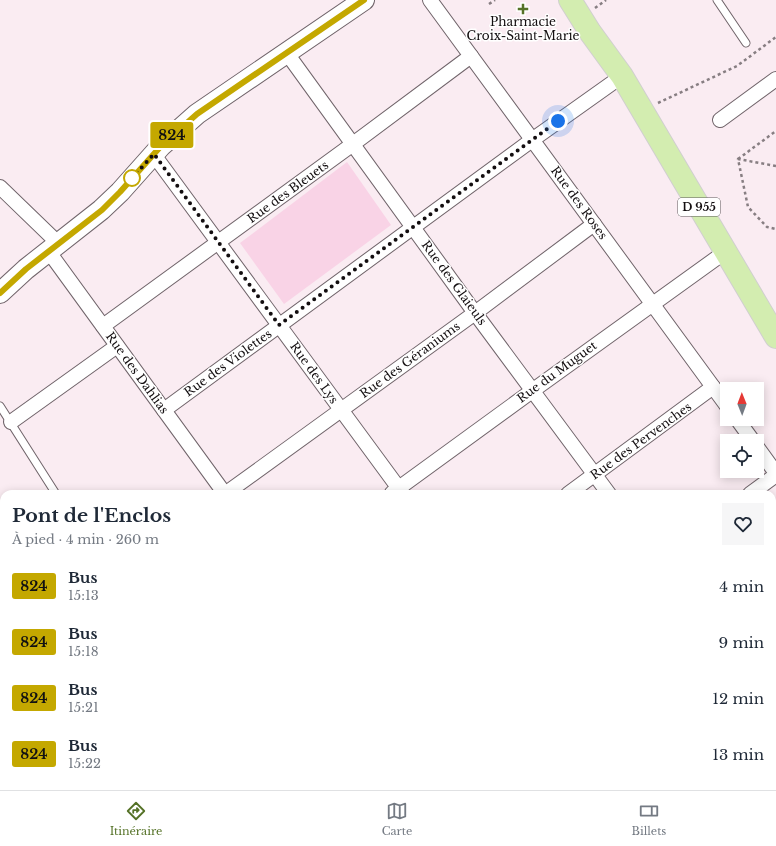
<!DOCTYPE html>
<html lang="fr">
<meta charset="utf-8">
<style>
body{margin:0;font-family:"Libre Baskerville",serif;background:#f6f6f7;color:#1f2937;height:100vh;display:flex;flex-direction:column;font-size:15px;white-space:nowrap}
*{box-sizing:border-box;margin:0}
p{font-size:13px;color:#747a83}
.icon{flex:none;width:22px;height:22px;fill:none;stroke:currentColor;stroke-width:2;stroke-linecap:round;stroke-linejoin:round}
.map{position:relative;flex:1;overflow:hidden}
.drawer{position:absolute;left:0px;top:490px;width:776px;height:300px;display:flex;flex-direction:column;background:#fff;border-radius:12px 12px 0 0;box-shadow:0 2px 10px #0003}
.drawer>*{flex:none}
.badge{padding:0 8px;border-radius:3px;font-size:14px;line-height:26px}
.needle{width:26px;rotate:359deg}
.tools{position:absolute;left:720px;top:382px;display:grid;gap:8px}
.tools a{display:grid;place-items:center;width:44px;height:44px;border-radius:0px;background:#fff;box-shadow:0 2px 10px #0003;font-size:20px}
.you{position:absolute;width:20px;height:20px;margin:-10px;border:3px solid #fff;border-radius:50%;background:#1a73e8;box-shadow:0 0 0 6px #1a73e833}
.map>.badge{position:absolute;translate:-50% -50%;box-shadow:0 0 0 2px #fff}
.round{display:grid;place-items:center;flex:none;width:42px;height:42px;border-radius:0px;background:#f6f6f7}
.summary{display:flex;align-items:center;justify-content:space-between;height:68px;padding:0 12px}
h1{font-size:19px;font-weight:700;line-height:30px}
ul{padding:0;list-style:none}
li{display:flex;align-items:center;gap:12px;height:56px;padding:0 12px}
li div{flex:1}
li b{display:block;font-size:15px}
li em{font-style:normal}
li .badge{min-width:44px;font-weight:700;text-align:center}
.tab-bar{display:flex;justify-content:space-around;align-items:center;height:56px;border-top:1px solid #e0e1e3;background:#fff;font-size:11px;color:#747a83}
.tab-bar a{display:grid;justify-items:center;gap:2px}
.tab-bar .selected{color:#557227}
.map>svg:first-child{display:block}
.grass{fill:url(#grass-tufts)}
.park{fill:#f9d3e6}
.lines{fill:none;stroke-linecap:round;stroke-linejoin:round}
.lane-casing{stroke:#70646a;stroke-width:9}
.street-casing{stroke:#70646a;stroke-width:16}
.secondary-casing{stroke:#70646a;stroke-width:22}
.primary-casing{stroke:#d0cfcf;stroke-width:24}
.path{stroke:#877e82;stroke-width:2.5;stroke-dasharray:3 3;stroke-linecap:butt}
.lane{stroke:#fff;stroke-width:7}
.street{stroke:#fff;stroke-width:14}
.secondary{stroke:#fff;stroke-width:20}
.primary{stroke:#d3edb0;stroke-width:22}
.line-casing{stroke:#fff;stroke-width:9}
.line{stroke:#c4a800;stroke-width:6}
.walk{stroke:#130e10;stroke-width:4;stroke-dasharray:0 7.2}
.poi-dot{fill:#557227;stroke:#fff;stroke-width:1.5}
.stop-dot{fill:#fff;stroke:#c4a800;stroke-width:2}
.labels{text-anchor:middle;stroke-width:3;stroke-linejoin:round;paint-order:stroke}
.shield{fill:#fff;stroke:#5a5658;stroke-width:1}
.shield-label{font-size:11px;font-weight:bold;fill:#130e10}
.poi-label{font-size:12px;fill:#130e10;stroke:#fff}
.street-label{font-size:12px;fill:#130e10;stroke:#fff}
</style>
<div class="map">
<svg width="776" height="790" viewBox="0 0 776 790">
<defs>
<pattern id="grass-tufts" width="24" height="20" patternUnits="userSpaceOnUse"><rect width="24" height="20" fill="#f9d3e6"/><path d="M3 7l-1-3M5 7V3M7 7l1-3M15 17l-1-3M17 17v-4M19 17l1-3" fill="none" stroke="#d5b4c4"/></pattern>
</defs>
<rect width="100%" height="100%" fill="#faecf2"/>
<polygon class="grass" points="4,596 4,630 0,626 0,599"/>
<polygon class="park" points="347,162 391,225 284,304 240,243"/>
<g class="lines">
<defs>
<g id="lane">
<polyline points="717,0 746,43"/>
<polyline points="0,406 56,494"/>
<polyline points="772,569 776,574"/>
<polyline points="772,663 776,660"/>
<polyline points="242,786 245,790"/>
<polyline points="597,790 602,786"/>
</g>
<g id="street">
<polyline points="430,0 727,406"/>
<polyline points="286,52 475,313 609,494"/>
<polyline points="720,120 776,79"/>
<polyline points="154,155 403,494"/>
<polyline points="0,187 59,244"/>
<polyline points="49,252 225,494"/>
<polyline points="103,326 353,144 471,56"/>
<polyline points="164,410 532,140 622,76"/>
<polyline points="737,419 753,441"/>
<polyline points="11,422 117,346"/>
<polyline points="757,447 776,473"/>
<polyline points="392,493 532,391 725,252"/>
<polyline points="225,494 475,313 594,224"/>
<polyline points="568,494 713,387"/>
<polyline points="750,494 776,475"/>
<polyline points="384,786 387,790"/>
<polyline points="439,786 442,790"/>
<polyline points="344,790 350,786"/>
<polyline points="422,790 428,786"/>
</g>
<polyline id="secondary" points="0,293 26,269 101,210 120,192 161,146 197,114 364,0"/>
<polyline id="primary" points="570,0 590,32 622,76 776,337"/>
</defs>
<use href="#lane" class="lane-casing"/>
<use href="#street" class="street-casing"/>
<use href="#secondary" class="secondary-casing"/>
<use href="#primary" class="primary-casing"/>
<g class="path">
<polyline points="489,4 495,0"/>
<polyline points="595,8 606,0"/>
<polyline points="658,103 737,66 776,37"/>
<polyline points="738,159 776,131"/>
<polyline points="776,166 738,159 748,207 767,227 776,229"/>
</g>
<use href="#lane" class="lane"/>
<use href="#street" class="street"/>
<use href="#secondary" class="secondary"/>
<use href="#primary" class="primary"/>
</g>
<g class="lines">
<defs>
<polyline id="line" points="0,293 26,269 102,210 120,192 161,146 197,114 364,0"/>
</defs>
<use href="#line" class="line-casing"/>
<use href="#line" class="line"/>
<polyline class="walk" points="132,178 154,154 279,325 558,121"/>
</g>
<path class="poi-dot" d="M521 3h4v4h4v4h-4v4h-4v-4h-4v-4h4z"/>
<circle class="stop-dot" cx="132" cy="178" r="8"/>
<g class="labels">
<rect class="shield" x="678" y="198" width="42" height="18" rx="3"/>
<g class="shield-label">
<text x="699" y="211">D 955</text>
</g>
<g class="poi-label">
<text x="523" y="26">Pharmacie<tspan x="523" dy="14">Croix-Saint-Marie</tspan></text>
</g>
<g class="street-label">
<text transform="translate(288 192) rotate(-36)" y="4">Rue des Bleuets</text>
<text transform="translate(579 203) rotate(54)" y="4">Rue des Roses</text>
<text transform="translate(454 283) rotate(54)" y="4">Rue des Glaieuls</text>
<text transform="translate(410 360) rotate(-36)" y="4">Rue des Géraniums</text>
<text transform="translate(228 363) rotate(-36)" y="4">Rue des Violettes</text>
<text transform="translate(557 372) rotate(-36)" y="4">Rue du Muguet</text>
<text transform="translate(137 373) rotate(54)" y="4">Rue des Dahlias</text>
<text transform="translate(314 373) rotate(54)" y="4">Rue des Lys</text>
<text transform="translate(641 441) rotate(-36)" y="4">Rue des Pervenches</text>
</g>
</g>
</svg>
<div class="tools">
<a><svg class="needle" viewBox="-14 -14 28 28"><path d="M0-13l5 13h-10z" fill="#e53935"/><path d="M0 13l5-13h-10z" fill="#747a83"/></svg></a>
<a><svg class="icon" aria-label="locate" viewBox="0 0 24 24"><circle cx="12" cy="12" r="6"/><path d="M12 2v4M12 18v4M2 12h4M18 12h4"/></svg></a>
</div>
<div class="you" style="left:558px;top:121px"></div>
<b class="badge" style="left:172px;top:135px;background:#c4a800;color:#111">824</b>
<section class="drawer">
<div class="summary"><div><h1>Pont de l'Enclos</h1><p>À pied · 4 min · 260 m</p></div><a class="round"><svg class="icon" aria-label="heart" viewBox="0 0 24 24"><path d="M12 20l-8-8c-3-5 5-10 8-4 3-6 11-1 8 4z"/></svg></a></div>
<ul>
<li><span class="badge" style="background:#c4a800;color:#111">824</span><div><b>Bus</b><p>15:13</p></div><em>4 min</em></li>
<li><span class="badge" style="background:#c4a800;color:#111">824</span><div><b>Bus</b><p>15:18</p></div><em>9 min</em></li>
<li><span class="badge" style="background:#c4a800;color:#111">824</span><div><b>Bus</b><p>15:21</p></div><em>12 min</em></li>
<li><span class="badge" style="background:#c4a800;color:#111">824</span><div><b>Bus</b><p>15:22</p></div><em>13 min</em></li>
</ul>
</section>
</div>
<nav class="tab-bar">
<a class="selected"><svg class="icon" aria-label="directions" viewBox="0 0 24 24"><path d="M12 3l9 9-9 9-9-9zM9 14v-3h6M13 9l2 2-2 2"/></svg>Itinéraire</a>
<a><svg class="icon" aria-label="map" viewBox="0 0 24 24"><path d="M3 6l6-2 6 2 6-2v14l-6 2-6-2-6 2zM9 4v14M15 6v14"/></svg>Carte</a>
<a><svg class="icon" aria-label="tickets" viewBox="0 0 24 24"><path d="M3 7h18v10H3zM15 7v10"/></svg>Billets</a>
</nav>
